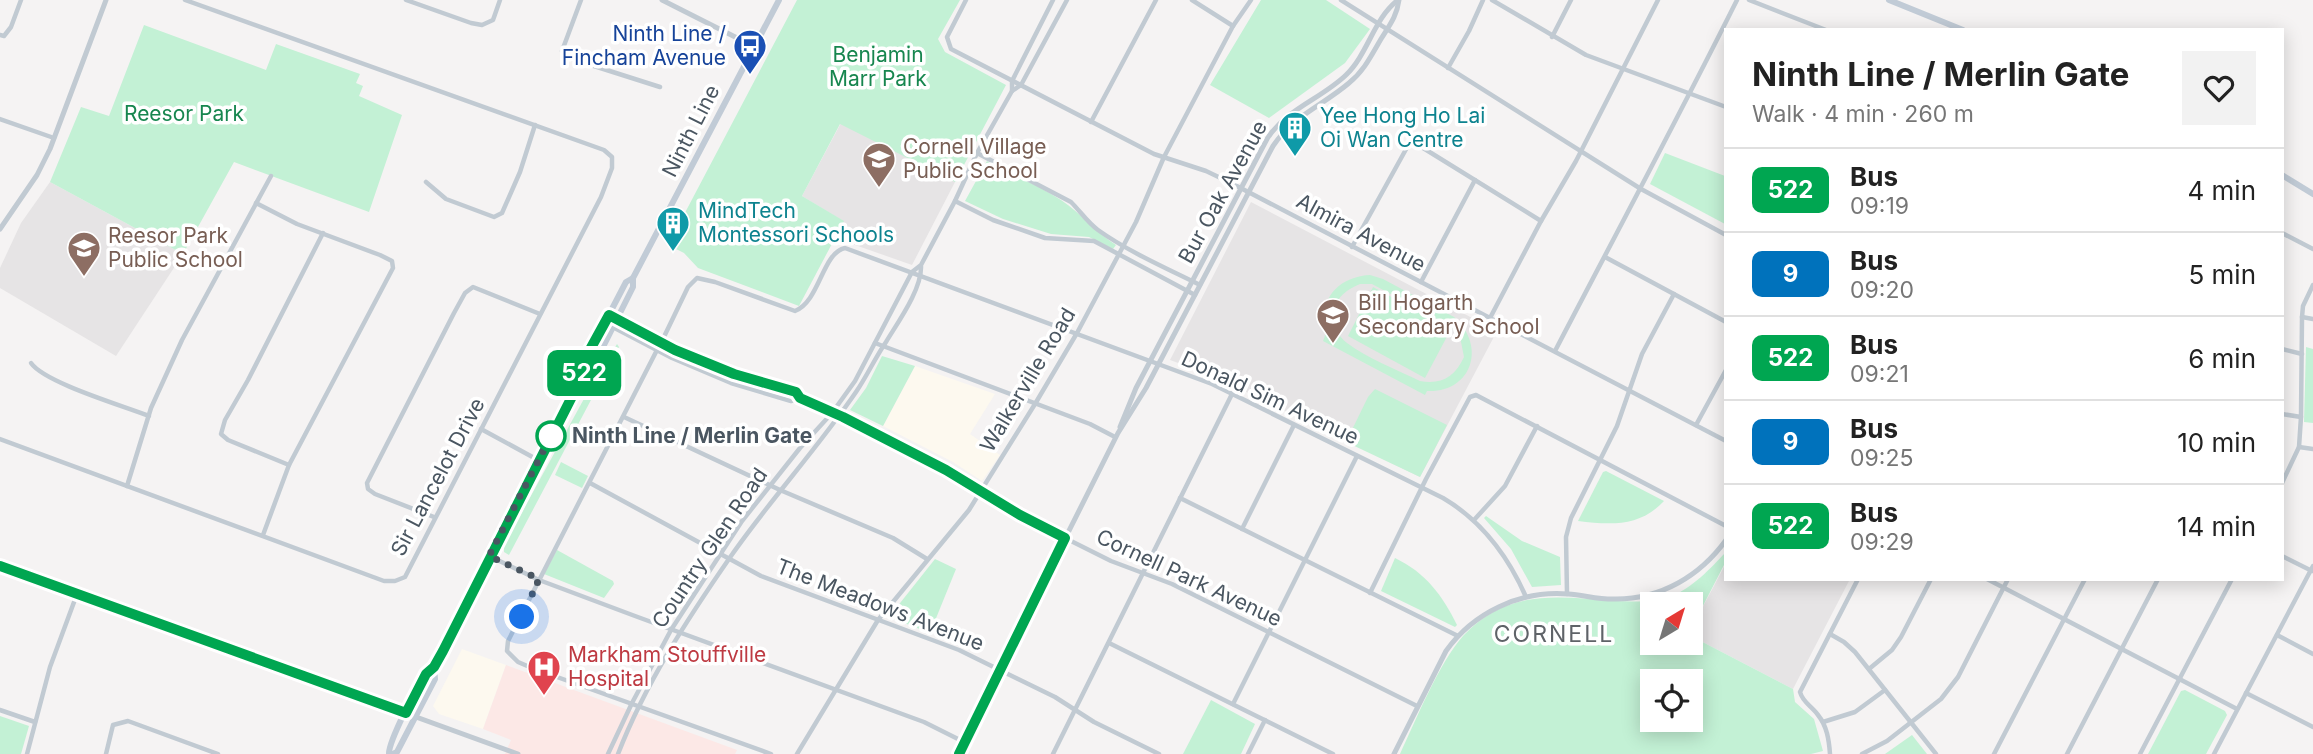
<!DOCTYPE html>
<meta charset="utf-8">
<style>
body{margin:0;font-family:Inter,sans-serif;background:#f2f2f2;color:#222;height:100vh;display:flex;flex-direction:column;font-size:26px;white-space:nowrap}
*{box-sizing:border-box;margin:0}
p{font-size:23px;color:#767676}
.icon{flex:none;width:38px;height:38px;fill:none;stroke:currentColor;stroke-width:2;stroke-linecap:round;stroke-linejoin:round}
.map{position:relative;flex:1;overflow:hidden}
.drawer{position:absolute;left:1724px;top:28px;width:560px;height:553px;display:flex;flex-direction:column;background:#fff;border-radius:0px;box-shadow:0 4px 18px #0003}
.drawer>*{flex:none}
.badge{padding:0 14px;border-radius:10px;font-size:24px;line-height:46px}
.needle{width:46px;rotate:38deg}
.fabs{position:absolute;left:1640px;top:592px;display:grid;gap:14px}
.fabs a{display:grid;place-items:center;width:63px;height:63px;border-radius:0px;background:#fff;box-shadow:0 4px 18px #0003;font-size:35px}
.you{position:absolute;width:35px;height:35px;margin:-18px;border:5px solid #fff;border-radius:50%;background:#1a73e8;box-shadow:0 0 0 10px #1a73e833}
.map>.badge{position:absolute;translate:-50% -50%;box-shadow:0 0 0 4px #fff}
.round{display:grid;place-items:center;flex:none;width:74px;height:74px;border-radius:0px;background:#f2f2f2}
.headline{display:flex;align-items:center;justify-content:space-between;height:119px;padding:0 28px}
h1{font-size:33px;font-weight:700;line-height:52px}
ul{padding:0;list-style:none}
li{display:flex;align-items:center;gap:21px;height:84px;padding:0 28px;border-top:2px solid #e0e0e0}
li div{flex:1}
li b{display:block;font-size:26px}
li em{font-style:normal}
li .badge{min-width:77px;font-weight:700;text-align:center}
.map>svg:first-child{display:block}
.commercial{fill:#fdf9ef}
.education{fill:#e6e4e5}
.medical{fill:#fce8e6}
.green{fill:#c3f1d5;fill-rule:evenodd}
.lines{fill:none;stroke-linecap:round;stroke-linejoin:round}
.minor{stroke:#c1cad2;stroke-width:4.5}
.tertiary{stroke:#c1cad2;stroke-width:5}
.secondary{stroke:#c1cbd6;stroke-width:6}
.line-casing{stroke:#fff;stroke-width:16}
.line{stroke:#00a651;stroke-width:10}
.walk{stroke:#4a5661;stroke-width:7;stroke-dasharray:0 12.6}
.stop-dot{fill:#fff;stroke:#00a651;stroke-width:3.5}
.labels{text-anchor:middle;stroke-width:7;stroke-linejoin:round;paint-order:stroke}
.transit-label{font-size:21px;fill:#164399;stroke:#fff;text-anchor:end}
.park-label{font-size:21px;fill:#17864f;stroke:#fff}
.culture-label{font-size:21px;fill:#0d838f;stroke:#fff;text-anchor:start}
.street-label{font-size:21px;fill:#4a5661;stroke:#fff}
.education-label{font-size:21px;fill:#785e54;stroke:#fff;text-anchor:start}
.stop-label{font-size:21px;font-weight:bold;fill:#4a5661;stroke:#fff;text-anchor:start}
.health-label{font-size:21px;fill:#be3a42;stroke:#fff;text-anchor:start}
.neighbourhood-label{font-size:23px;letter-spacing:2px;fill:#5f6368;stroke:#fff}
</style>
<div class="map">
<svg width="2313" height="754" viewBox="0 0 2313 754">
<rect width="100%" height="100%" fill="#f5f3f3"/>
<g class="commercial">
<polygon points="915,366 995,394 970,434 1000,455 982,481 953,462 883,426"/>
<polygon points="462,649 506,665 483,729 439,714 433,706"/>
</g>
<g class="education">
<polygon points="841,123 955,182 912,265 838,239 831,245 843,221 802,196"/>
<polygon points="50,182 183,254 116,356 0,288 0,268 21,223"/>
<polygon points="1251,202 1497,331 1420,477 1214,376 1170,360"/>
<polygon points="1725,565 1726,579 1850,579 1793,689 1691,636 1691,629"/>
</g>
<polygon class="medical" points="506,665 737,750 735,754 505,754 511,740 483,729"/>
<g class="green">
<polygon points="797,0 960,0 938,39 945,52 1006,85 955,182 840,124 802,196 844,221 799,306 698,268 684,253 668,245"/>
<polygon points="1261,0 1326,0 1370,29 1345,63 1269,118 1210,85"/>
<polygon points="144,25 266,70 276,44 360,74 356,83 363,86 359,96 402,115 369,212 234,162 183,254 50,182 81,107 109,116"/>
<polygon points="1665,153 1725,176 1725,224 1650,184"/>
<path d="M 987,161 C 1011,175 1038,185 1061,200 C 1081,213 1095,232 1116,245 L 1113,249 L 1089,237 L 1051,234 L 1003,219 L 965,201 Z"/>
<path d="M 1370,275 L 1383,279 L 1454,317 C 1487,346 1472,393 1427,391 L 1425,395 L 1323,341 C 1328,331 1324,325 1325,315 C 1325,290 1347,276 1370,275 ZM 1360,284 L 1372,284 L 1450,326 L 1460,337 L 1464,357 C 1455,377 1441,385 1420,381 C 1397,370 1367,358 1347,343 C 1337,336 1332,322 1334,310 C 1337,296 1348,289 1360,284 Z"/>
<polygon points="1373,287 1451,329 1425,378 1348,336"/>
<polygon points="617,344 619,347 509,555 504,552 504,545 591,386"/>
<polygon points="2306,347 2313,349 2313,423 2304,422"/>
<polygon points="882,356 915,366 883,426 850,410 866,388"/>
<polygon points="1375,389 1447,425 1420,477 1346,442 1368,397"/>
<polygon points="561,462 588,476 582,488 555,475"/>
<path d="M 1606,471 L 1664,501 C 1640,527 1611,525 1578,521 L 1603,472 Z"/>
<polygon points="1486,516 1522,541 1560,557 1561,585 1532,587 1511,549 1484,518"/>
<polygon points="557,550 613,581 614,584 604,598 544,574"/>
<path d="M 1725,553 L 1725,563 L 1691,629 L 1690,604 L 1652,604 L 1652,642 L 1690,642 L 1691,636 L 1793,689 L 1795,702 L 1814,719 L 1823,751 L 1811,754 L 1400,754 C 1416,720 1439,663 1463,636 C 1509,587 1559,597 1618,601 C 1635,602 1655,602 1672,596 C 1692,588 1711,568 1725,553 ZM 1652,681 L 1690,681 L 1690,719 L 1652,719 Z"/>
<path d="M 1395,558 C 1426,573 1442,595 1457,625 L 1455,627 L 1381,591 Z"/>
<polygon points="935,559 956,569 930,633 889,617"/>
<polygon points="2185,690 2225,711 2227,715 2206,754 2148,754 2181,691"/>
<polygon points="1211,700 1255,724 1241,754 1183,754"/>
<polygon points="0,716 29,726 21,754 0,754"/>
<polygon points="1912,735 1927,754 1885,754"/>
</g>
<g class="lines">
<g class="minor">
<polyline points="406,0 471,23 482,25 493,20 500,0"/>
<polyline points="581,0 562,51 572,59 660,87"/>
<polyline points="966,0 947,37 951,49 1154,154 1206,171 1231,183 1726,441"/>
<polyline points="1192,0 1233,26"/>
<polyline points="1341,0 1641,189 1726,235"/>
<polyline points="1492,0 1586,55 1726,107"/>
<polyline points="1749,0 1826,30"/>
<polyline points="0,35 4,36 11,27 21,0"/>
<polyline points="1552,37 1571,0"/>
<polyline points="1448,68 1469,31 1483,0"/>
<polyline points="1012,91 1012,81 1053,0"/>
<polyline points="0,119 54,138"/>
<polyline points="1091,122 1156,0"/>
<path d="M 977,153 L 1071,202 C 1080,211 1088,223 1098,230 C 1129,252 1166,268 1200,285"/>
<polyline points="426,182 446,199 494,217 502,213 520,172 535,125"/>
<polyline points="955,201 993,220 1045,238 1094,241 1195,295"/>
<polyline points="256,203 297,224 380,255 392,261 393,268 289,465 263,535"/>
<polyline points="2282,233 2313,249"/>
<polyline points="1352,247 1410,142 1415,143 1541,221 1576,161 1658,0"/>
<polyline points="1605,257 1726,322"/>
<polyline points="1421,282 1475,180"/>
<polyline points="609,315 675,350 734,374 796,392 800,398 843,417 946,470 1033,522 1111,561 1172,584 1417,706"/>
<polyline points="2302,317 2313,319"/>
<polyline points="1490,318 1541,221"/>
<polyline points="605,323 672,358 731,383 791,401 800,398"/>
<path d="M 661,343 L 688,287 L 697,278 L 715,282 L 795,311 C 820,301 822,253 845,248 L 1212,384 L 1443,498 C 1482,521 1508,556 1526,597"/>
<polyline points="875,343 1090,424 1115,437"/>
<polyline points="2282,349 2302,354"/>
<polyline points="657,350 508,641 507,651 518,662 532,668 771,754"/>
<path d="M 1555,351 C 1616,234 1678,118 1737,0"/>
<path d="M 31,363 C 45,383 124,406 149,416"/>
<polyline points="2282,414 2301,417"/>
<polyline points="624,417 780,490 893,538 927,559"/>
<polyline points="1696,425 1726,370"/>
<polyline points="481,429 538,460"/>
<polyline points="0,439 384,581 395,581 405,577 601,197 612,168 612,157 604,150 185,0"/>
<polyline points="2299,447 2313,449"/>
<polyline points="289,465 228,440 221,434 225,420 248,380 323,233"/>
<polyline points="590,483 761,576 959,650 1055,697 1094,722 1159,754"/>
<polyline points="2282,483 2299,447 2301,417 2302,317 2303,306 2313,285"/>
<polyline points="127,486 151,408 182,340 271,176"/>
<polyline points="1180,498 1458,636"/>
<polyline points="434,517 375,494 368,489 367,483 454,313 465,293 473,287 540,314"/>
<polyline points="1474,520 1505,486 1537,426"/>
<polyline points="1242,529 1294,425"/>
<polyline points="489,556 539,580 635,616 924,722 964,742"/>
<polyline points="2282,556 2312,571"/>
<polyline points="1987,579 2237,709"/>
<polyline points="1370,593 1426,479 1470,397 1476,395 1726,526"/>
<polyline points="1567,594 1566,537 1571,518 1617,426 1642,354 1674,294"/>
<polyline points="1830,634 1844,642 1855,652 1936,754"/>
<polyline points="2277,635 2313,654"/>
<polyline points="1109,643 1333,754"/>
<polyline points="1869,669 1892,650 1901,637 1931,579"/>
<polyline points="2246,693 2313,727"/>
<polyline points="1233,704 1357,456"/>
<polyline points="0,710 35,722"/>
<polyline points="1823,722 1855,712 1885,690"/>
<polyline points="27,754 50,667 77,594"/>
<polyline points="106,754 113,725 128,721 218,754"/>
<polyline points="608,754 632,703 671,630 742,521 800,448 832,413 855,381 912,272 921,265 955,201 977,153 1012,91 1021,85 1067,0"/>
<path d="M 618,754 C 645,684 688,618 731,556 C 770,500 817,449 856,392 C 867,376 875,358 886,342 C 898,322 922,289 921,266"/>
<polyline points="797,754 878,620 969,510 1035,404 1077,333 1136,222 1164,157 1233,26 1251,0"/>
<polyline points="1053,754 1232,394"/>
<polyline points="1248,754 1265,720"/>
<path d="M 1830,754 C 1829,740 1827,726 1818,715 C 1812,706 1803,703 1800,692 L 1858,579"/>
<polyline points="1862,754 1887,741 1941,699 1958,677 2008,579"/>
<polyline points="1994,754 2085,579"/>
<polyline points="2067,754 2158,579"/>
<polyline points="2140,754 2232,579"/>
<polyline points="2214,754 2313,566"/>
</g>
<g class="tertiary">
<polyline points="662,0 755,47"/>
<polyline points="0,229 37,175 50,149 106,0"/>
<path d="M 1120,427 L 1136,388 L 1267,139 C 1286,109 1321,99 1346,75 C 1368,54 1374,18 1398,0"/>
<polyline points="0,566 518,754"/>
<path d="M 957,754 L 1118,433 L 1146,388 L 1273,146 C 1294,115 1322,106 1349,83 C 1364,71 1371,56 1381,39 C 1389,26 1397,16 1399,0"/>
<path d="M 1394,754 L 1446,651 C 1473,613 1520,590 1568,594 C 1584,595 1600,600 1616,599 C 1661,599 1700,576 1726,540"/>
</g>
<g class="secondary">
<polyline points="1889,0 1963,30"/>
<polyline points="2282,175 2313,194"/>
<polyline points="588,365 596,361 633,287 633,278"/>
<path d="M 389,754 C 388,743 418,683 427,673 C 433,666 438,660 443,651 L 588,365 L 588,355 L 626,282 L 633,278 L 779,0"/>
<polyline points="393,754 397,752 435,679 434,667"/>
</g>
</g>
<g class="lines">
<defs>
<polyline id="line" points="0,566 406,713 426,674 434,667 443,651 588,365 587,355 609,315 675,350 734,374 796,392 800,398 843,417 946,470 1020,515 1065,538 959,754"/>
</defs>
<use href="#line" class="line-casing"/>
<use href="#line" class="line"/>
<polyline class="walk" points="522,617 539,579 489,556 551,436"/>
</g>
<defs>
<symbol id="bus-pin" viewBox="-11 -11 22 30"><path d="M0 17L-7.5 6A9.5 9.5 0 1 1 7.5 6Z" fill="#1a4fb4" stroke="#fff"/><path d="M-5-6H5V4H4V6H2V4H-2V6H-4V4H-5ZM-3.5-4V0h7V-4ZM-3.5 1.2v1.5H-2V1.2ZM2 1.2v1.5H3.5V1.2Z" fill="#fff"/></symbol>
<symbol id="building-pin" viewBox="-11 -11 22 30"><path d="M0 17L-7.5 6A9.5 9.5 0 1 1 7.5 6Z" fill="#0f9aa8" stroke="#fff"/><path d="M-4-6H4V6H1V3H-1V6H-4ZM-2.5-4.3h1.7v1.8h-1.7ZM.8-4.3h1.7v1.8H.8ZM-2.5-1h1.7V.8h-1.7ZM.8-1h1.7V.8H.8Z" fill="#fff"/></symbol>
<symbol id="school-pin" viewBox="-11 -11 22 30"><path d="M0 17L-7.5 6A9.5 9.5 0 1 1 7.5 6Z" fill="#8d6e63" stroke="#fff"/><path d="M0-5L7-2L0 1L-7-2ZM-4 1L0 2.5L4 1V4Q0 6-4 4Z" fill="#fff"/></symbol>
<symbol id="hospital-pin" viewBox="-11 -11 22 30"><path d="M0 17L-7.5 6A9.5 9.5 0 1 1 7.5 6Z" fill="#e0444e" stroke="#fff"/><path d="M-5-5h3v3.5h4V-5h3V5h-3V1.5h-4V5h-3Z" fill="#fff"/></symbol>
</defs>
<g fill-rule="evenodd">
<use href="#bus-pin" x="731" y="27" width="38" height="52"/>
<use href="#building-pin" x="1276" y="109" width="38" height="52"/>
<use href="#school-pin" x="860" y="140" width="38" height="52"/>
<use href="#building-pin" x="654" y="204" width="38" height="52"/>
<use href="#school-pin" x="65" y="229" width="38" height="52"/>
<use href="#school-pin" x="1314" y="296" width="38" height="52"/>
<use href="#hospital-pin" x="525" y="648" width="38" height="52"/>
</g>
<circle class="stop-dot" cx="551" cy="436" r="14"/>
<g class="labels">
<g class="transit-label">
<text x="726" y="41">Ninth Line /<tspan x="726" dy="24">Fincham Avenue</tspan></text>
</g>
<g class="park-label">
<text x="878" y="62">Benjamin<tspan x="878" dy="24">Marr Park</tspan></text>
<text x="184" y="121">Reesor Park</text>
</g>
<g class="culture-label">
<text x="1320" y="123">Yee Hong Ho Lai<tspan x="1320" dy="24">Oi Wan Centre</tspan></text>
<text x="698" y="218">MindTech<tspan x="698" dy="24">Montessori Schools</tspan></text>
</g>
<g class="street-label">
<text transform="translate(691 131) rotate(-63)" y="7">Ninth Line</text>
<text transform="translate(1223 192) rotate(-61)" y="7">Bur Oak Avenue</text>
<text transform="translate(1361 233) rotate(28)" y="7">Almira Avenue</text>
<text transform="translate(1028 380) rotate(-59)" y="7">Walkerville Road</text>
<text transform="translate(1270 398) rotate(25)" y="7">Donald Sim Avenue</text>
<text transform="translate(438 477) rotate(-62)" y="7">Sir Lancelot Drive</text>
<text transform="translate(710 548) rotate(-56)" y="7">Country Glen Road</text>
<text transform="translate(1189 578) rotate(25)" y="7">Cornell Park Avenue</text>
<text transform="translate(880 605) rotate(21)" y="7">The Meadows Avenue</text>
</g>
<g class="education-label">
<text x="903" y="154">Cornell Village<tspan x="903" dy="24">Public School</tspan></text>
<text x="108" y="243">Reesor Park<tspan x="108" dy="24">Public School</tspan></text>
<text x="1358" y="310">Bill Hogarth<tspan x="1358" dy="24">Secondary School</tspan></text>
</g>
<g class="stop-label">
<text x="572" y="443">Ninth Line / Merlin Gate</text>
</g>
<g class="health-label">
<text x="568" y="662">Markham Stouffville<tspan x="568" dy="24">Hospital</tspan></text>
</g>
<g class="neighbourhood-label">
<text x="1554" y="642">CORNELL</text>
</g>
</g>
</svg>
<div class="fabs">
<a><svg class="needle" viewBox="-14 -14 28 28"><path d="M0-13l5 13h-10z" fill="#e53935"/><path d="M0 13l5-13h-10z" fill="#767676"/></svg></a>
<a><svg class="icon" aria-label="locate" viewBox="0 0 24 24"><circle cx="12" cy="12" r="6"/><path d="M12 2v4M12 18v4M2 12h4M18 12h4"/></svg></a>
</div>
<div class="you" style="left:522px;top:617px"></div>
<b class="badge" style="left:584px;top:373px;background:#00a651;color:#fff">522</b>
<section class="drawer">
<div class="headline"><div><h1>Ninth Line / Merlin Gate</h1><p>Walk · 4 min · 260 m</p></div><a class="round"><svg class="icon" aria-label="heart" viewBox="0 0 24 24"><path d="M12 20l-8-8c-3-5 5-10 8-4 3-6 11-1 8 4z"/></svg></a></div>
<ul>
<li><span class="badge" style="background:#00a651;color:#fff">522</span><div><b>Bus</b><p>09:19</p></div><em>4 min</em></li>
<li><span class="badge" style="background:#0072bc;color:#fff">9</span><div><b>Bus</b><p>09:20</p></div><em>5 min</em></li>
<li><span class="badge" style="background:#00a651;color:#fff">522</span><div><b>Bus</b><p>09:21</p></div><em>6 min</em></li>
<li><span class="badge" style="background:#0072bc;color:#fff">9</span><div><b>Bus</b><p>09:25</p></div><em>10 min</em></li>
<li><span class="badge" style="background:#00a651;color:#fff">522</span><div><b>Bus</b><p>09:29</p></div><em>14 min</em></li>
</ul>
</section>
</div>
